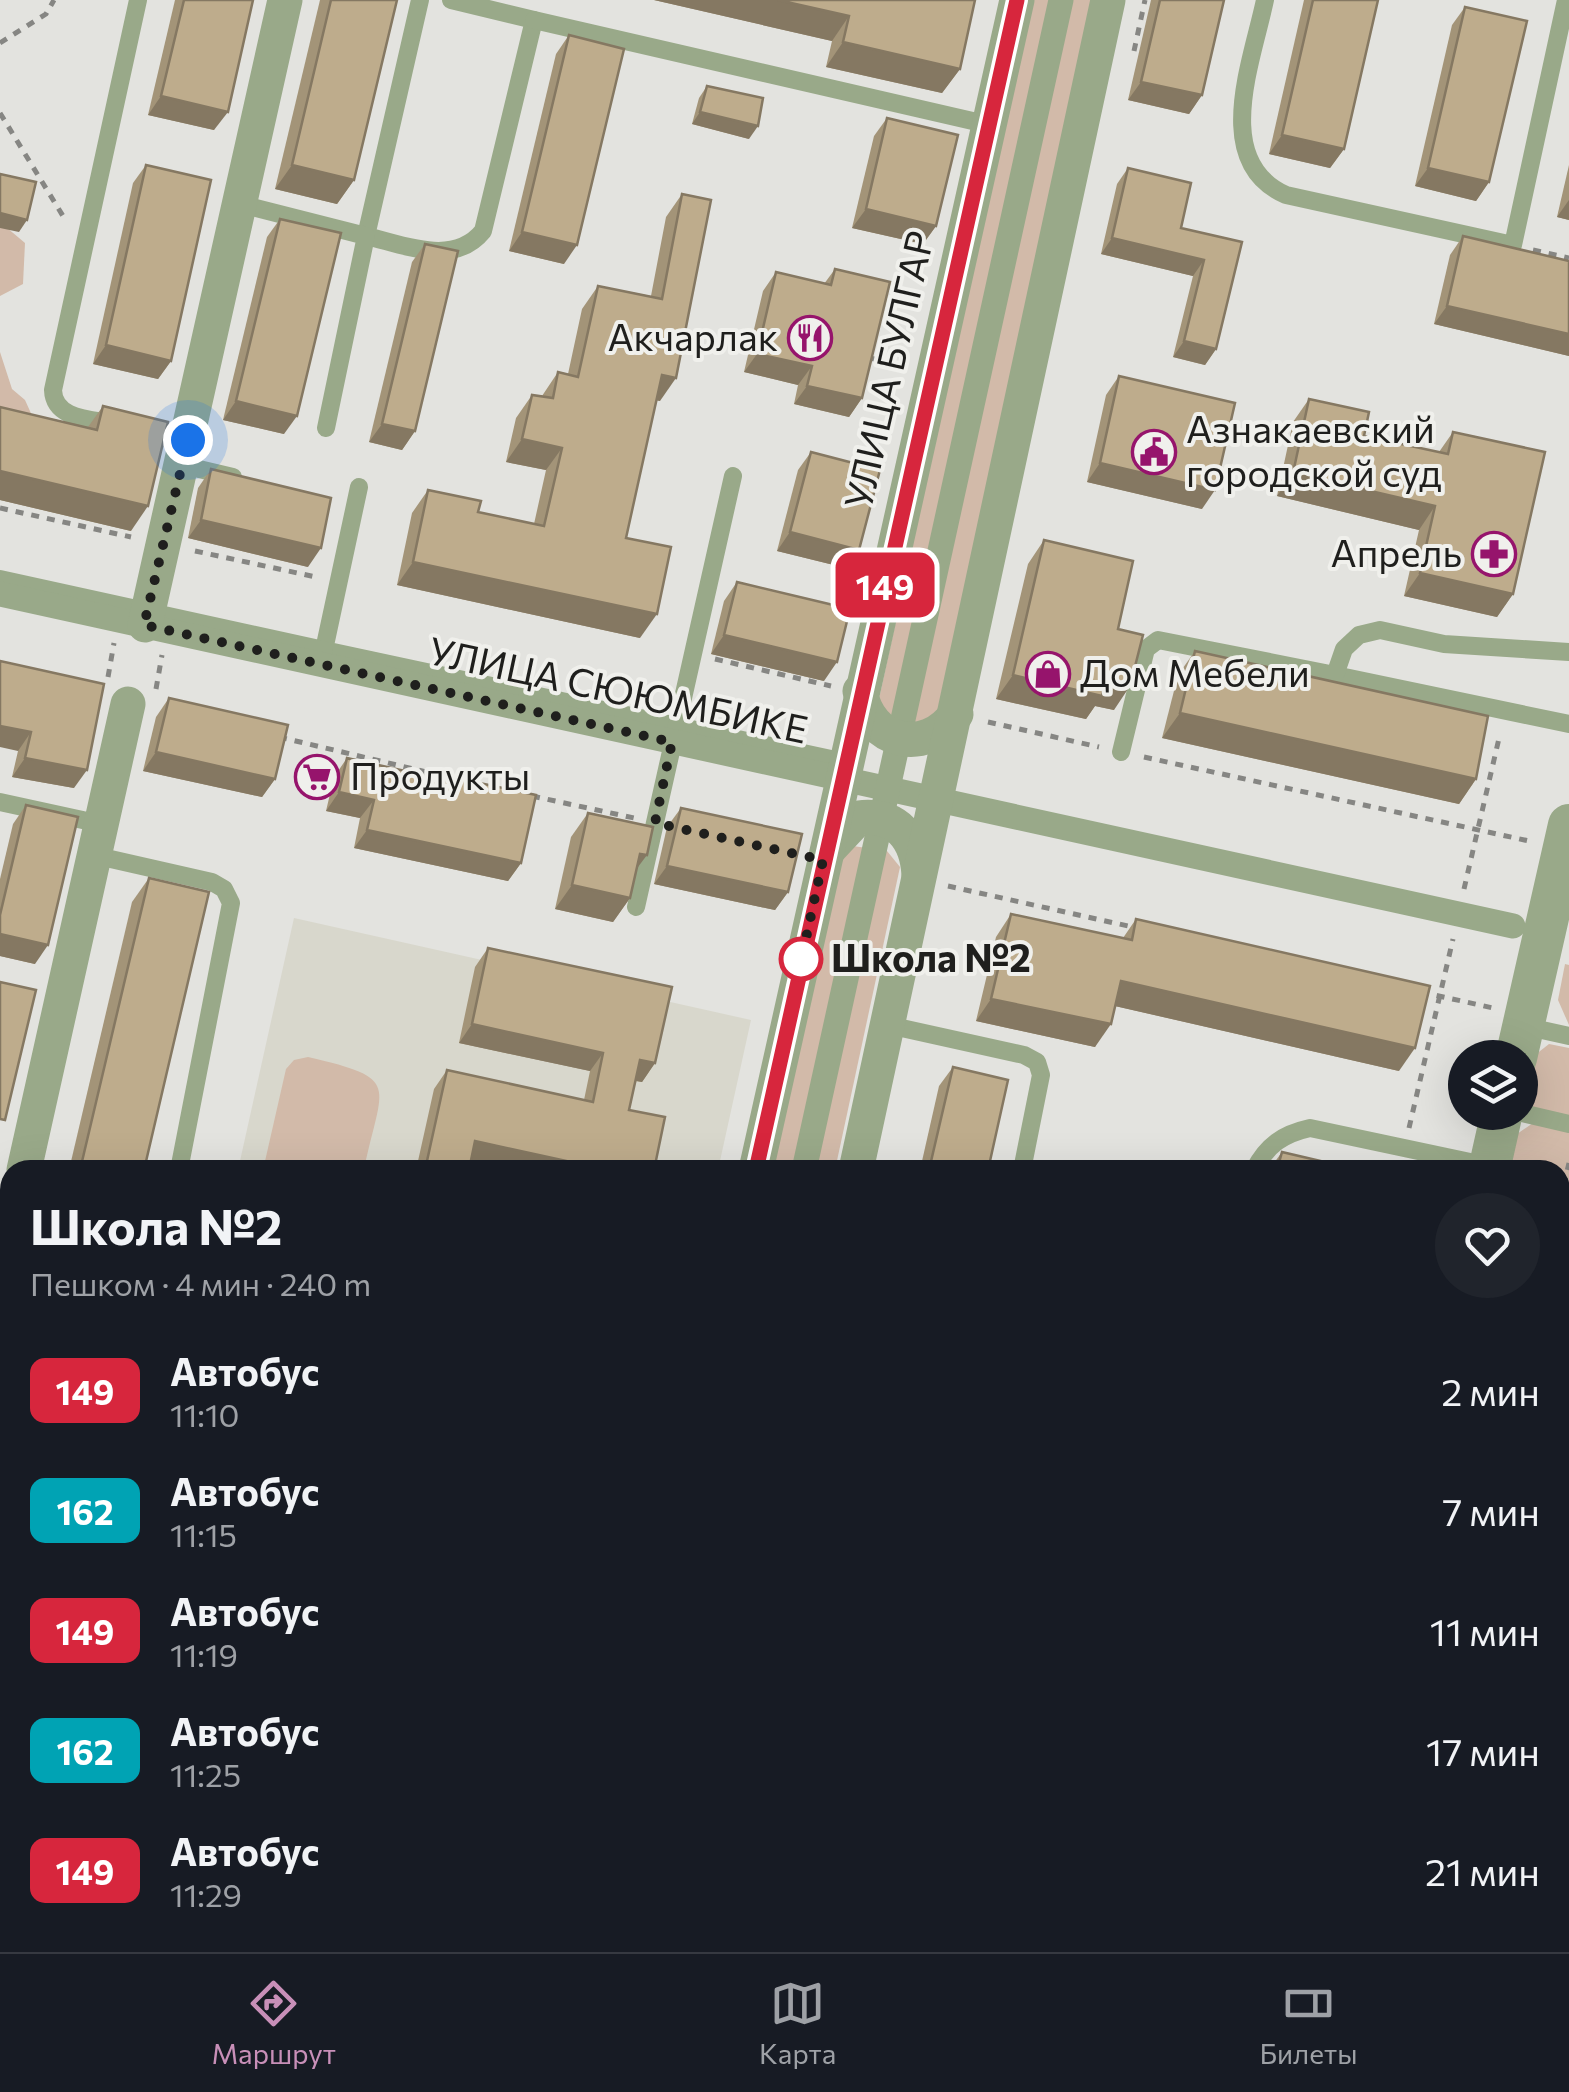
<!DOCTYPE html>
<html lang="ru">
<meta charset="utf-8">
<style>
body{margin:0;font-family:Commissioner,sans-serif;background:#20242c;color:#f1f3f6;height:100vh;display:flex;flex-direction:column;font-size:38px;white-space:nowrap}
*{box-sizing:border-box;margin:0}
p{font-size:32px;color:#9ea1a6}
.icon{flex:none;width:55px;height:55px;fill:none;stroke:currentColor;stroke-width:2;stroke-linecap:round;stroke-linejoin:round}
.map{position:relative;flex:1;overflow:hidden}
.drawer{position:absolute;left:0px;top:1160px;width:1570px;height:792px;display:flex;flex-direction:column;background:#171b24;border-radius:30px 30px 0 0;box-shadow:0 10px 40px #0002}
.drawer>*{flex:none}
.badge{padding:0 20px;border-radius:15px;font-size:35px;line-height:65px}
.controls{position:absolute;left:1448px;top:1040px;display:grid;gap:20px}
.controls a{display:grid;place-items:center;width:90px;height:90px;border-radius:50%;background:#171b24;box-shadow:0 10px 40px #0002;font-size:50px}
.you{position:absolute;width:50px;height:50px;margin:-25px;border:8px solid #fff;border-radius:50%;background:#1a73e8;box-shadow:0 0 0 15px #1a73e833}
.map>.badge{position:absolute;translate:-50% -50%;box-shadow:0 0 0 5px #fff}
.round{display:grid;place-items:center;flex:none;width:105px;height:105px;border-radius:52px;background:#20242c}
.head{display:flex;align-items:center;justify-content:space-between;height:170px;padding:0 30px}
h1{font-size:48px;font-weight:700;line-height:75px}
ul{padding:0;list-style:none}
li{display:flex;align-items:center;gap:30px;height:120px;padding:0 30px}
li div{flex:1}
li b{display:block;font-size:38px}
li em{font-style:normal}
li .badge{min-width:110px;font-weight:700;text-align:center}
.tabs{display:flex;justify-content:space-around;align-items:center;height:140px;border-top:2px solid #363941;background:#171b24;font-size:28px;color:#9ea1a6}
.tabs a{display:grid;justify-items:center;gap:5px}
.tabs .active{color:#c88fb8}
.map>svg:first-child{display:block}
.built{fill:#d8d7cc}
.green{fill:#d2baa9}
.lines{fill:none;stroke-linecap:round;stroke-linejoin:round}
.path{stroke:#868683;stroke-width:5;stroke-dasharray:8 8;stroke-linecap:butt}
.service{stroke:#99a989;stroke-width:18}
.pedestrian{stroke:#99a989;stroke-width:25}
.minor{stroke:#99a989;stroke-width:35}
.tertiary{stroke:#99a989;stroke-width:42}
.wall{fill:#a39478}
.shaded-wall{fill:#857862}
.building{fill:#beac8c;stroke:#857862;stroke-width:2.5}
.line-casing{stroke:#fff;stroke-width:22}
.line{stroke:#d7263d;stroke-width:15}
.walk{stroke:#1f1f1d;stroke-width:10;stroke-dasharray:0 18}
.stop-dot{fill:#fff;stroke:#d7263d;stroke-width:5}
.labels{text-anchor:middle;stroke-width:8;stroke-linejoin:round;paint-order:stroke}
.poi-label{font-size:38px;fill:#1f1f1d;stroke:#f0f0ec;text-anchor:start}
.street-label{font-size:38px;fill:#1f1f1d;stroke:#f0f0ec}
.stop-label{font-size:38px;font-weight:bold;fill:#1f1f1d;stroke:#f0f0ec;text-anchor:start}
</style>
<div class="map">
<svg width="1569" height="1952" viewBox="0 0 1569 1952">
<rect width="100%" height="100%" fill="#e3e3df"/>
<polygon class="built" points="294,918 751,1020 718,1170 238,1170"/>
<g class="green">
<polygon points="1031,0 1092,0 935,723 914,730 877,708"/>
<polygon points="0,222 25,243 23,284 0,296"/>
<polygon points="0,352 12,389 25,400 34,420 0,428"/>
<polygon points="853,846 887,851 900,867 835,1170 772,1170 842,853"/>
<polygon points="1565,964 1569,965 1569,1025 1558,1000"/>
<polygon points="1549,1044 1569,1048 1569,1116 1533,1108 1528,1102 1535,1055"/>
<path d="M 308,1057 C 403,1079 382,1083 364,1170 L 263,1170 L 286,1069 L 294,1060 Z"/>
<polygon points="1533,1123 1569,1131 1569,1207 1560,1208 1560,1170 1509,1170 1517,1134"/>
<polygon points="1560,1305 1569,1310 1569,1395 1560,1394"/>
<polygon points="1560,1408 1569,1410 1569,1683 1563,1682 1560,1696"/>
<polygon points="0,1507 10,1509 10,1593 0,1591"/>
<polygon points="0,1650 10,1653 10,1758 3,1788"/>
<polygon points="522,1943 595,1942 595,1943 593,1952 561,1952"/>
</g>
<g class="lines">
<g class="path">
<polyline points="0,43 46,14 54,0"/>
<polyline points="1134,51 1145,0"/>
<polyline points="0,113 66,221"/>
<polyline points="1533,250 1569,258"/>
<polyline points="870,358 902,366"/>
<polyline points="0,508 131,537"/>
<polyline points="195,551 316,577"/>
<polyline points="715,659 831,686"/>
<polyline points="108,677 114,643"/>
<polyline points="156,689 162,655"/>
<polyline points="988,722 1099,747"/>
<polyline points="279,737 439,775"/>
<polyline points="1144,757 1529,841"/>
<polyline points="532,796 634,818"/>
<polyline points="948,886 1137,928"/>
<polyline points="1464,889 1500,734"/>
<polyline points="1421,992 1493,1008"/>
<polyline points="1409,1128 1453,939"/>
<polyline points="1560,1201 1569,1163"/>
<polyline points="1560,1208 1569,1204"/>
<polyline points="1560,1228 1569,1221"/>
<polyline points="1560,1293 1569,1297"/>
<polyline points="1560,1314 1569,1323"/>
<polyline points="4,1367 10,1340"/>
<polyline points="0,1512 10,1513"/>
<polyline points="0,1556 10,1558"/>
<polyline points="0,1760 10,1763"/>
<polyline points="0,1832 10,1789"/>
<polyline points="1560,1886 1569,1888"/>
<polyline points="1560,1911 1569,1913"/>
<polyline points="859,1942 902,1952"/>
<polyline points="64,1952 66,1942"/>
<polyline points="549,1952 551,1942"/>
<polyline points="679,1952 681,1942"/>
<polyline points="1256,1952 1258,1942"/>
<polyline points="1385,1952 1385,1951"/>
</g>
<g class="service">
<path d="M 420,0 L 366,236 C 405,245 454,267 483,231 L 534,20 L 451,0"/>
<path d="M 1265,0 C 1252,62 1211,162 1286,195 L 1513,245 L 1566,0"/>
<polyline points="534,20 990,125"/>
<polyline points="240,204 366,236 326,428"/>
<path d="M 116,424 C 92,419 54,420 53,390 L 138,0"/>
<polyline points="182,465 233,477"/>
<polyline points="359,487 324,650 845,762"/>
<polyline points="0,579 324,650"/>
<polyline points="1335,675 1569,724"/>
<polyline points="1121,752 1146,649 1158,640 1335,675 1344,649 1359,635 1380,630 1444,644 1569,652"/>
<polyline points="0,802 101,824"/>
<polyline points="93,855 212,882 224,889 231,903 179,1170"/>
<polyline points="636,907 733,476"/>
<polyline points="888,1025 1024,1055 1037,1062 1041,1075 1022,1170"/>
<polyline points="1524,1026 1569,1036"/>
<polyline points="1518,1112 1569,1124"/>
<path d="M 1254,1170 C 1267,1145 1283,1134 1310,1128 L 1489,1166"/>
<polyline points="0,1387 10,1389"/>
<polyline points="1560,1401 1569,1402"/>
<polyline points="1560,1734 1569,1736"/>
<polyline points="797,1952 799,1942"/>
<polyline points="1147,1952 1149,1942"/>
</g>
<g class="pedestrian">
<polyline points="0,594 1513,926"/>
<polyline points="804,1170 1061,0"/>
</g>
<g class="minor">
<polyline points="145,625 285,0"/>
<path d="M 860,691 C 869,743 925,757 956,714"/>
<path d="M 828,850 L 858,818 C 896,813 917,838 919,875"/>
<polyline points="24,1170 128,704"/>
<polyline points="756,1170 1017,0"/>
<polyline points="856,1170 1108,0"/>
<polyline points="0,1280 10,1234"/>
<polyline points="618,1952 620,1942"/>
</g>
<g class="tertiary">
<polyline points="1516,1058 1569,825"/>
<polyline points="1489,1170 1502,1112"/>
<polyline points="0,1618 10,1620"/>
<polyline points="1457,1942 1501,1952"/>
<polyline points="1316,1952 1318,1942"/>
</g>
</g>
<g class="wall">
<polygon points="175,0 253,0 214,130 148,115"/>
<polygon points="320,0 397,0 354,180 337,204 275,189"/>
<polygon points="654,0 975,0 960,69 942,93 826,67 832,41"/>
<polygon points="1151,0 1224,0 1202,95 1189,114 1128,100"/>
<polygon points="1304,0 1378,0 1344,149 1330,168 1269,154"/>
<polygon points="1465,7 1489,182 1476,201 1415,186 1452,25"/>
<polygon points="569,35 564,264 509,251 556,54"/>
<polygon points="707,86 749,139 692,124 699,98"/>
<polygon points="887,118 936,226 923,244 852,228 874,136"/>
<polygon points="146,165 171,361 158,379 93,364 133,183"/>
<polygon points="1569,165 1569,220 1557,217"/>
<polygon points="1128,168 1181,228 1242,242 1216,349 1205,365 1173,357 1193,276 1101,254 1117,184"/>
<polygon points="682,194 660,401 656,400 626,538 640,638 397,585 412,513 428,490 478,512 534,524 546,470 506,462 516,418 532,395 542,396 558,372 568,374 582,309 598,286 651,296 666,217"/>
<polygon points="280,219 284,434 223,420 267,237"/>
<polygon points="1463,236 1569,261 1569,356 1434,324 1450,255"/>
<polygon points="425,244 415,431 402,450 369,442 412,262"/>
<polygon points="835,269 862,398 849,417 794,404 798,385 744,372 763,291 776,272 824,284"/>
<polygon points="1119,376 1202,509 1087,482 1106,395"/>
<polygon points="1309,399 1364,436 1439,452 1453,432 1513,594 1497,617 1404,596 1419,530 1277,496 1293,422"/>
<polygon points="103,406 131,531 0,500 0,407 88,427"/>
<polygon points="811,452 846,568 777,551 798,470"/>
<polygon points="211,469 308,567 188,538 198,488"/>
<polygon points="1044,540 1118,629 1114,710 1095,706 1086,719 996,699 1028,564"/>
<polygon points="737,582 824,681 711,654 724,601"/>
<polygon points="1195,651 1476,779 1459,804 1162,738 1178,675"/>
<polygon points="0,661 74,788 12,777 18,751"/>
<polygon points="169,698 275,779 262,797 143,771 156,717"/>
<polygon points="347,758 431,776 433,773 521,863 508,881 354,848 360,818 326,811 334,777"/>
<polygon points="26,805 35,964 0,956 0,879 13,824"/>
<polygon points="681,808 788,892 775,910 654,884 667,827"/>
<polygon points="588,813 637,869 630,898 613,922 555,909 571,837"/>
<polygon points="149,878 144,1170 69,1170 132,902"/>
<polygon points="1011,914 1123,938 1136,919 1399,1071 1115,1006 1095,1047 976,1021 996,937"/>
<polygon points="488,948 655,1063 642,1082 635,1081 629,1110 654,1170 509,1170 470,1162 469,1170 416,1170 434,1089 447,1070 584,1100 590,1071 459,1043 475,967"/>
<polygon points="953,1067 988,1170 920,1170 939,1086"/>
<polygon points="1282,1152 1359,1170 1269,1170"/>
<polygon points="10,1442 10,1492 0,1489"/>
<polygon points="1569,1760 1569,1835 1560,1833 1560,1785 1564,1767"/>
<polygon points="703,1942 776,1942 774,1952 701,1952"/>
</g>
<g class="shaded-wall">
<polygon points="654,0 778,0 849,16 832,41"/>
<polygon points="843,42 960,69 942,93 826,67"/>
<polygon points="1141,82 1202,95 1189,114 1128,100"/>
<polygon points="161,96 228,112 214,130 148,115"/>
<polygon points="700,112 758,126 749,139 692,124"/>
<polygon points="1282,135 1344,149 1330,168 1269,154"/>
<polygon points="292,165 354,180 337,204 275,189"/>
<polygon points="1428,168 1489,182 1476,201 1415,186"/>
<polygon points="1569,200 1569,220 1557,217"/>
<polygon points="866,209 936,226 923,244 852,228"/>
<polygon points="0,213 27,220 19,232 0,228"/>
<polygon points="522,232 577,245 564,264 509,251"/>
<polygon points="1112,238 1204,260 1193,276 1101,254"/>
<polygon points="1447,306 1569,334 1569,356 1434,324"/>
<polygon points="1184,341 1216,349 1205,365 1173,357"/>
<polygon points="106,345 171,361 158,379 93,364"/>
<polygon points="757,354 812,366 798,385 744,372"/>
<polygon points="662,375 676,378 660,401 646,398"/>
<polygon points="807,386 862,398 849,417 794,404"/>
<polygon points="236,401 297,416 284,434 223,420"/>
<polygon points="382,424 415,431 402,450 369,442"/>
<polygon points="522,439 562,448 546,470 506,462"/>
<polygon points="1100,463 1215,490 1202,509 1087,482"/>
<polygon points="0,471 148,506 131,531 0,500"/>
<polygon points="1293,473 1435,506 1419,530 1277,496"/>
<polygon points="201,520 321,548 308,567 188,538"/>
<polygon points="790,532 859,550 846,568 777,551"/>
<polygon points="413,562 657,614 640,638 397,585"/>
<polygon points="1420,573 1513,594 1497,617 1404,596"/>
<polygon points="724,635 837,662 824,681 711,654"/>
<polygon points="1013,675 1106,681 1130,686 1114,710 1095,706 1086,719 996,699"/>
<polygon points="1180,713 1476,779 1459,804 1162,738"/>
<polygon points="0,726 31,732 18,751 0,747"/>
<polygon points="156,752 275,779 262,797 143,771"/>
<polygon points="25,758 87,770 74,788 12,777"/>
<polygon points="339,792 374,800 360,818 326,811"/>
<polygon points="367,830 521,863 508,881 354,848"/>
<polygon points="640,854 647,855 629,879"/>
<polygon points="667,866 788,892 775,910 654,884"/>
<polygon points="572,885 630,898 613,922 555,909"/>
<polygon points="0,934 48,945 35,964 0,956"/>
<polygon points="1121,981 1415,1048 1399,1071 1106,1004"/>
<polygon points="991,999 1111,1024 1095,1047 976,1021"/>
<polygon points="472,1024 603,1053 590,1071 459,1043"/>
<polygon points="640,1060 655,1063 642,1082 627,1079"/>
<polygon points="475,1141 580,1164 576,1170 509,1170 462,1160"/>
<polygon points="10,1474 10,1492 0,1489"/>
<polygon points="1566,1807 1569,1808 1569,1835 1560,1833 1560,1816"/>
<polygon points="91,1942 168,1942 211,1952 84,1952"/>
</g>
<g class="building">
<polygon points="184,0 253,0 228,112 161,96"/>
<polygon points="331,0 397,0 354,180 292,165"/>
<polygon points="778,0 975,0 960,69 843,42 849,16"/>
<polygon points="1160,0 1224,0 1202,95 1141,82"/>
<polygon points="1313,0 1378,0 1344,149 1282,135"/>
<polygon points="1465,7 1527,21 1489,182 1428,168"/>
<polygon points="569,35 624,49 577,245 522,232"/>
<polygon points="707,86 763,98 758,126 700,112"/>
<polygon points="887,118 958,135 936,226 866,209"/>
<polygon points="146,165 211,180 171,361 106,345"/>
<polygon points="1128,168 1191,183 1181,228 1242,242 1216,349 1184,341 1204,260 1112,238"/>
<polygon points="0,174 36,182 27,220 0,213"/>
<polygon points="682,194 711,200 676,378 662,375 626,538 671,547 657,614 413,562 428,490 481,501 478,512 544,526 562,448 522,439 532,395 553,398 558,372 578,377 598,286 662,299"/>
<polygon points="280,219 341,233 297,416 236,401"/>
<polygon points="1463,236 1569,261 1569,334 1447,306"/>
<polygon points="425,244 458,251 415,431 382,424"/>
<polygon points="835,269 890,282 862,398 807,386 812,366 757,354 776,272 831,285"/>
<polygon points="1119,376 1235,403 1215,490 1100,463"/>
<polygon points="1309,399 1369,412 1364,436 1448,454 1453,432 1545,452 1513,594 1420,573 1435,506 1293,473"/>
<polygon points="103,406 168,422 148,506 0,471 0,407 97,430"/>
<polygon points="811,452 880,470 859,550 790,532"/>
<polygon points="211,469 331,498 321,548 201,520"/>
<polygon points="1044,540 1133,561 1118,629 1143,635 1130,686 1106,681 1102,696 1013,675"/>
<polygon points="737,582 850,609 837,662 724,635"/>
<polygon points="1195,651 1488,716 1476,779 1180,713"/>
<polygon points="0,661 104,684 87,770 25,758 31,732 0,726"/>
<polygon points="169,698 288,725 275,779 156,752"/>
<polygon points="347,758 432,777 433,773 536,795 521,863 367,830 374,800 339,792"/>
<polygon points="26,805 78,817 48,945 0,934 0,915"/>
<polygon points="681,808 802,834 788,892 667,866"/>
<polygon points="588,813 653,827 647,855 640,854 630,898 572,885"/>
<polygon points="149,878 209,892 144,1170 80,1170"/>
<polygon points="1011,914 1132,940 1136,919 1430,986 1415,1048 1121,981 1111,1024 991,999"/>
<polygon points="488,948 672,987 655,1063 640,1060 629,1110 665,1117 654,1170 579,1170 580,1164 475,1141 469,1170 425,1170 447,1070 593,1102 603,1053 472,1024"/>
<polygon points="0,982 36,990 5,1120 0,1119"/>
<polygon points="953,1067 1008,1080 988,1170 929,1170"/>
<polygon points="1282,1152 1359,1170 1277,1170"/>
<polygon points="168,1942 403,1942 401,1952 211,1952"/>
<polygon points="715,1942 776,1942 774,1952 713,1952"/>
<polygon points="946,1945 980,1952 944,1952"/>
</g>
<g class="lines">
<defs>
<polyline id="line" points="756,1170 1017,0"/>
</defs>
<use href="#line" class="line-casing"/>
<use href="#line" class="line"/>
<polyline class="walk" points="188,440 144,625 672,742 655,823 823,860 800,966 801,959"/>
</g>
<defs>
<symbol id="restaurant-ring" viewBox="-11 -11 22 22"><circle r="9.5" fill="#f0f0ec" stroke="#96146c" stroke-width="1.5"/><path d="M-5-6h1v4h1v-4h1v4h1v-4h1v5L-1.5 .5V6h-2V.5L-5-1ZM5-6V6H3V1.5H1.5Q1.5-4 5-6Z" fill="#96146c"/></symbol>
<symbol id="civic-ring" viewBox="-11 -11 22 22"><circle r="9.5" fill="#f0f0ec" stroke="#96146c" stroke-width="1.5"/><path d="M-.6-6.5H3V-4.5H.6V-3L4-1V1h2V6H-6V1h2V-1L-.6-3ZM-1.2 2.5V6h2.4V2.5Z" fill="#96146c"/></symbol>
<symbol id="pharmacy-ring" viewBox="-11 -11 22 22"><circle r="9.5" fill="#f0f0ec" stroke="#96146c" stroke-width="1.5"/><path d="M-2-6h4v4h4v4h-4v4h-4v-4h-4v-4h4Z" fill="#96146c"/></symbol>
<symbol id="shop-ring" viewBox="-11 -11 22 22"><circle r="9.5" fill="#f0f0ec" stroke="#96146c" stroke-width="1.5"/><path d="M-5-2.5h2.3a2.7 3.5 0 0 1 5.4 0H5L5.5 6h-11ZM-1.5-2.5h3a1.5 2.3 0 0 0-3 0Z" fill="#96146c"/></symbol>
<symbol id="supermarket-ring" viewBox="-11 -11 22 22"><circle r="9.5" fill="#f0f0ec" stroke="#96146c" stroke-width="1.5"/><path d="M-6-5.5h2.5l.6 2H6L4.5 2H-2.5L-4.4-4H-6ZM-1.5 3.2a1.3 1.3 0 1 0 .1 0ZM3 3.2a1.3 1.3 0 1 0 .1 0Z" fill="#96146c"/></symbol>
</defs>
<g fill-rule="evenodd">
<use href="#restaurant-ring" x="785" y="313" width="50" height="50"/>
<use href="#civic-ring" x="1129" y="427" width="50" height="50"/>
<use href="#pharmacy-ring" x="1469" y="529" width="50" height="50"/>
<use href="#shop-ring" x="1023" y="649" width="50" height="50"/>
<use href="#supermarket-ring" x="292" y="752" width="50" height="50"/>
</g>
<circle class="stop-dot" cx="801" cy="959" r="20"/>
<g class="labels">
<g class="poi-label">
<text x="778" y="351" text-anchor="end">Акчарлак</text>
<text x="1186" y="443">Азнакаевский<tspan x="1186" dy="44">городской суд</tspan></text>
<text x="1462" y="567" text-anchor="end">Апрель</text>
<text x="1080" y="687">Дом Мебели</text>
<text x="350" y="790">Продукты</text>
</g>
<g class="street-label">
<text transform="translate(890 370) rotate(-77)" y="13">УЛИЦА БУЛГАР</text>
<text transform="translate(618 691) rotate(12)" y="13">УЛИЦА СЮЮМБИКЕ</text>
</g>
<g class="stop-label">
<text x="831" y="972">Школа №2</text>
</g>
</g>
</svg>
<div class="controls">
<a><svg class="icon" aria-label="layers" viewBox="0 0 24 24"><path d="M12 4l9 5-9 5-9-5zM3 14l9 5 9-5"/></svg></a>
</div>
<div class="you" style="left:188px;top:440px"></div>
<b class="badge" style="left:885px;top:585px;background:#d7263d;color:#fff">149</b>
<section class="drawer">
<div class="head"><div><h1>Школа №2</h1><p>Пешком · 4 мин · 240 m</p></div><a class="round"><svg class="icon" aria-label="heart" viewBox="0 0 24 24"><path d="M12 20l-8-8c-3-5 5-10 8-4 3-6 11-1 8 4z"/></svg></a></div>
<ul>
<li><span class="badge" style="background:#d7263d;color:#fff">149</span><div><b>Автобус</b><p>11:10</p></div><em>2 мин</em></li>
<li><span class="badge" style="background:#00a3b4;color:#fff">162</span><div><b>Автобус</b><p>11:15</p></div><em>7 мин</em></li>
<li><span class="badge" style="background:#d7263d;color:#fff">149</span><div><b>Автобус</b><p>11:19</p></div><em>11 мин</em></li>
<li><span class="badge" style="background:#00a3b4;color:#fff">162</span><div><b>Автобус</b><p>11:25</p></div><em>17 мин</em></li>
<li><span class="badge" style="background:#d7263d;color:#fff">149</span><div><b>Автобус</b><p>11:29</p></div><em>21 мин</em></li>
</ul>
</section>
</div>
<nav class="tabs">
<a class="active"><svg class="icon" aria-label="directions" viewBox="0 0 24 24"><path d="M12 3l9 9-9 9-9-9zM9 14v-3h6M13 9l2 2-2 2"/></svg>Маршрут</a>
<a><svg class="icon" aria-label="map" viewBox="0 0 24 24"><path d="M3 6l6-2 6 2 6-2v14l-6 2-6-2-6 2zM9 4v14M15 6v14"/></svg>Карта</a>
<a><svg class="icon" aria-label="tickets" viewBox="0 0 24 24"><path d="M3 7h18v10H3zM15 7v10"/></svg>Билеты</a>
</nav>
